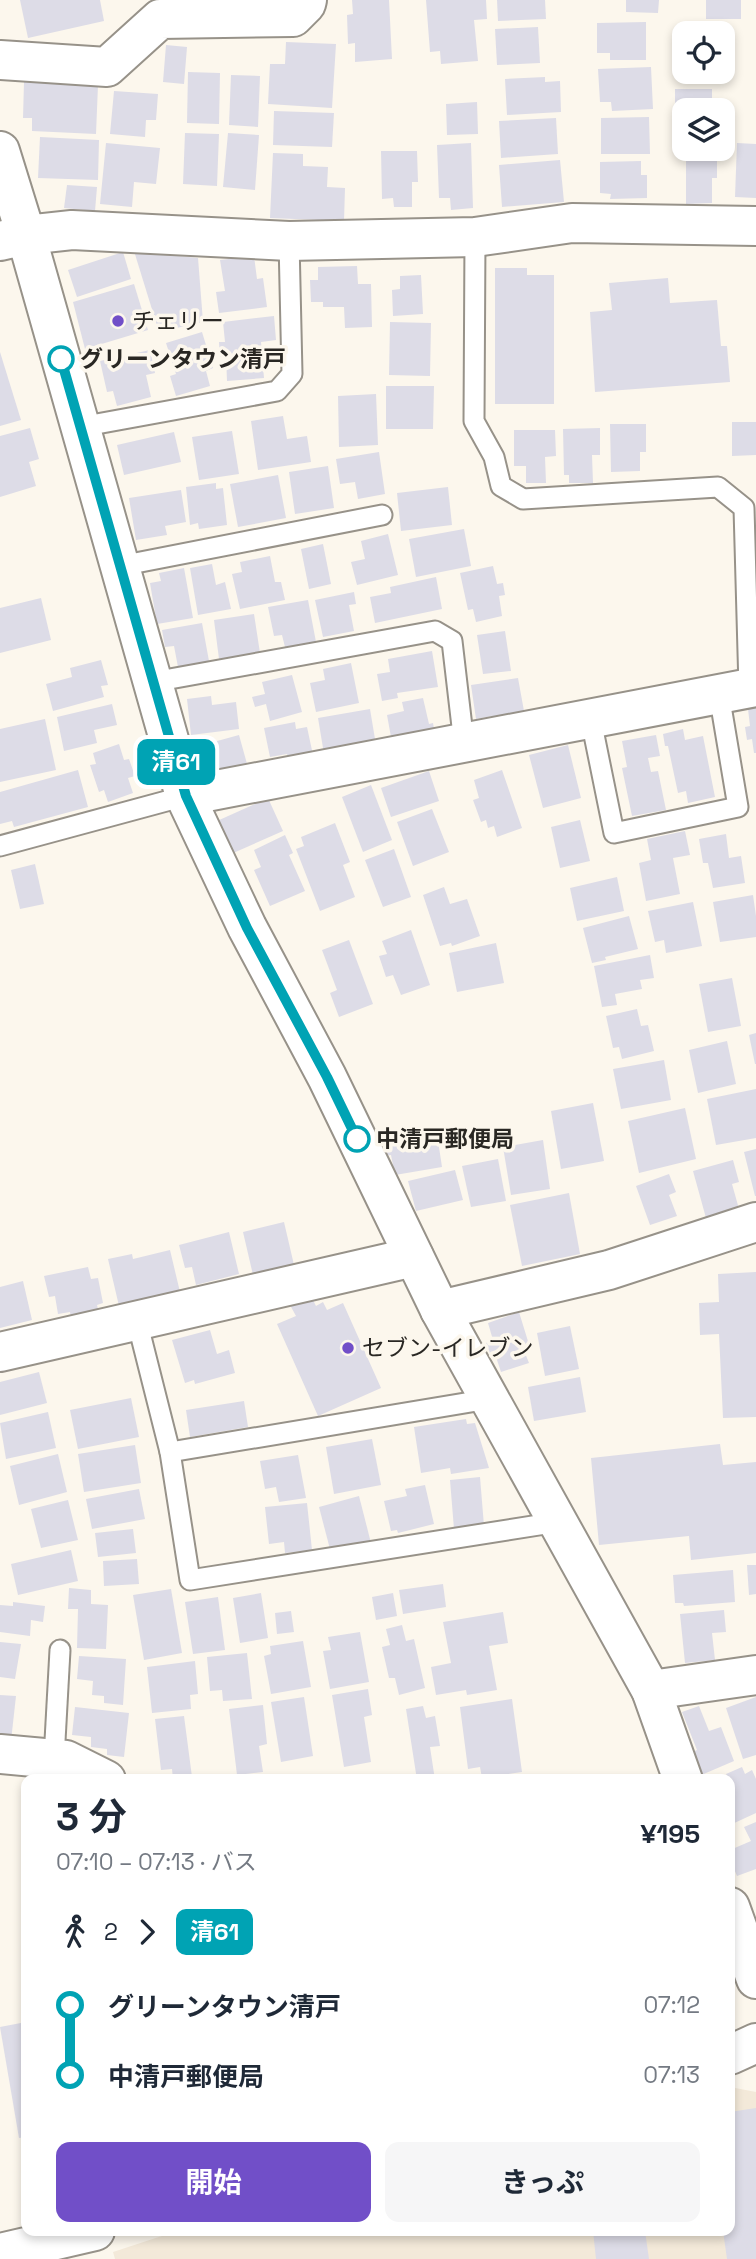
<!DOCTYPE html>
<html lang="ja">
<meta charset="utf-8">
<style>
body{margin:0;font-family:"Space Grotesk","Noto Sans JP",sans-serif;background:#f6f6f7;color:#1f2937;height:100vh;display:flex;flex-direction:column;font-size:26px;white-space:nowrap}
*{box-sizing:border-box;margin:0}
p{font-size:23px;color:#747a83}
.icon{flex:none;width:38px;height:38px;fill:none;stroke:currentColor;stroke-width:2;stroke-linecap:round;stroke-linejoin:round}
.map{position:relative;flex:1;overflow:hidden}
.panel{position:absolute;left:21px;top:1774px;width:714px;height:462px;display:flex;flex-direction:column;background:#fff;border-radius:14px;box-shadow:0 4px 10px #0003}
.panel>*{flex:none}
.badge{padding:0 14px;border-radius:10px;font-size:24px;line-height:46px}
.fabs{position:absolute;left:672px;top:21px;display:grid;gap:14px}
.fabs a{display:grid;place-items:center;width:63px;height:63px;border-radius:14px;background:#fff;box-shadow:0 4px 10px #0003;font-size:35px}
.map>.badge{position:absolute;translate:-50% -50%;box-shadow:0 0 0 4px #fff}
.legs{display:flex;align-items:center;gap:10px;height:77px;padding:0 35px;font-size:23px}
.legs p{margin-inline-start:auto}
.summary{display:flex;align-items:center;justify-content:space-between;height:119px;padding:0 35px}
h1{font-size:38px;font-weight:700;line-height:52px}
.primary-button{display:flex;gap:14px;margin-top:auto;padding:14px 35px}
.primary-button a{flex:1;height:80px;border-radius:14px;background:#714fc8;color:#fff;font-size:28px;font-weight:700;line-height:80px;text-align:center}
.primary-button a+a{background:#f6f6f7;color:#1f2937}
ul{padding:0 35px;list-style:none}
li{display:flex;align-items:center;gap:24px;height:70px;font-size:26px}
li i{display:grid;place-items:center;width:10px;height:100%;margin:0 9px;background:currentColor}
li i::after{content:'';width:18px;height:18px;margin:-9px;border:5px solid;border-radius:50%;background:#fff}
li p{margin-inline-start:auto}
li:first-child i{background:linear-gradient(#0000 50%,currentColor 0)}
li:last-child i{background:linear-gradient(currentColor 50%,#0000 0)}
.map>svg:first-child{display:block}
.built{fill:#f3e9d9}
.building{fill:#dddce7}
.lines{fill:none;stroke-linecap:round;stroke-linejoin:round}
.lane-casing{stroke:#979289;stroke-width:23}
.street-casing{stroke:#979289;stroke-width:42}
.secondary-casing{stroke:#979289;stroke-width:42}
.lane{stroke:#fff;stroke-width:19}
.street{stroke:#fff;stroke-width:38}
.secondary{stroke:#fff;stroke-width:38}
.line-1-casing{stroke:#fff;stroke-width:16}
.line-1{stroke:#00a3b4;stroke-width:10}
.poi-dot{fill:#714fc8;stroke:#fcf7ed;stroke-width:2.5}
.stop-1-dot{fill:#fff;stroke:#00a3b4;stroke-width:3.5}
.labels{text-anchor:middle;stroke-width:7;stroke-linejoin:round;paint-order:stroke}
.poi-label{font-size:23px;fill:#292723;stroke:#fcf7ed;text-anchor:start}
.stop-label{font-size:23px;font-weight:bold;fill:#292723;stroke:#fcf7ed;text-anchor:start}
</style>
<div class="map">
<svg width="756" height="2259" viewBox="0 0 756 2259">
<rect width="100%" height="100%" fill="#fcf7ed"/>
<polygon class="built" points="730,2087 756,2092 756,2259 115,2259 113,2252 177,2231 730,2231"/>
<g class="building">
<polygon points="20,0 100,0 104,21 28,38"/>
<polygon points="352,0 389,0 392,59 355,62 355,43 348,44 347,15 353,14"/>
<polygon points="426,0 486,0 487,19 474,20 478,61 441,64 440,51 430,52"/>
<polygon points="497,0 545,0 546,19 498,21"/>
<polygon points="626,0 659,0 658,13 626,12"/>
<rect x="706" y="0" width="35" height="19"/>
<polygon points="646,22 646,60 610,60 610,53 597,53 597,23"/>
<polygon points="538,27 540,63 497,65 495,29"/>
<polygon points="286,42 336,44 332,108 268,104 270,64 285,64"/>
<polygon points="166,45 187,47 184,84 163,82"/>
<polygon points="651,67 653,109 612,111 611,102 600,102 598,69"/>
<polygon points="188,72 220,73 219,124 187,123"/>
<polygon points="231,75 260,76 258,127 229,125"/>
<polygon points="545,77 545,82 560,81 561,112 507,115 505,79"/>
<polygon points="24,82 98,85 96,134 32,131 32,118 23,118"/>
<polygon points="675,89 712,89 712,110 684,110 684,131 675,131"/>
<polygon points="114,91 158,94 156,120 146,120 145,137 110,134"/>
<polygon points="477,102 478,134 447,135 446,104"/>
<polygon points="274,111 334,113 332,147 273,145"/>
<polygon points="649,117 650,154 601,154 601,118"/>
<polygon points="556,118 558,154 501,158 499,121"/>
<polygon points="185,133 219,134 217,186 183,184"/>
<polygon points="228,133 259,135 255,190 223,187"/>
<polygon points="40,137 99,140 98,180 38,178"/>
<polygon points="106,143 160,148 156,184 134,182 132,207 100,204"/>
<polygon points="471,143 473,208 451,210 450,198 439,198 437,145"/>
<polygon points="737,143 756,144 756,198 735,197"/>
<polygon points="686,149 717,149 717,178 712,178 712,203 686,204"/>
<polygon points="381,151 417,151 418,182 412,182 412,207 394,207 393,198 382,199"/>
<polygon points="273,153 303,154 303,166 328,167 327,187 345,188 344,221 270,218"/>
<polygon points="560,160 564,202 502,207 499,165"/>
<polygon points="641,161 641,175 647,175 647,198 610,199 611,194 600,193 600,162"/>
<polygon points="67,185 97,187 95,211 64,208"/>
<polygon points="134,251 198,258 203,322 159,332"/>
<polygon points="123,252 131,279 77,297 68,270"/>
<polygon points="254,256 257,279 263,278 267,307 219,313 216,292 225,291 220,260"/>
<polygon points="357,266 358,284 371,284 372,327 345,328 344,307 323,307 323,302 311,302 310,280 318,280 318,267"/>
<polygon points="495,268 527,268 527,275 554,275 554,404 495,404"/>
<polygon points="421,275 423,314 393,316 392,290 400,289 400,276"/>
<polygon points="668,278 670,303 717,300 721,346 727,346 730,382 595,392 590,312 612,310 609,283"/>
<polygon points="134,284 148,330 85,349 73,302"/>
<polygon points="274,316 276,340 261,342 264,378 227,381 226,356 220,357 219,342 225,342 223,322"/>
<polygon points="390,322 431,323 430,376 389,375"/>
<polygon points="202,332 213,368 206,371 210,386 176,396 170,376 176,374 166,343"/>
<polygon points="150,350 155,373 146,375 151,397 117,406 113,391 107,392 100,361"/>
<polygon points="0,352 21,420 0,426"/>
<polygon points="386,386 434,386 433,429 386,429"/>
<polygon points="376,394 378,445 339,447 338,396"/>
<polygon points="283,416 287,439 307,436 311,462 258,470 251,421"/>
<polygon points="732,422 756,422 756,455 732,456"/>
<polygon points="610,424 646,424 646,452 640,452 640,471 611,472"/>
<polygon points="30,428 39,459 29,462 36,486 0,497 0,436"/>
<polygon points="600,428 600,455 592,455 593,483 569,483 569,475 564,475 563,429"/>
<polygon points="514,430 555,430 556,456 545,457 546,483 526,483 526,466 514,466"/>
<polygon points="232,431 239,474 199,480 192,437"/>
<polygon points="174,432 181,462 124,475 117,445"/>
<polygon points="379,452 385,494 358,499 355,482 340,484 336,459"/>
<polygon points="328,466 334,508 295,514 289,472"/>
<polygon points="278,475 286,518 238,527 230,484"/>
<polygon points="216,483 216,489 223,488 227,525 199,529 198,523 190,525 186,487"/>
<polygon points="448,487 452,525 401,531 397,493"/>
<polygon points="181,490 186,522 165,526 167,535 136,540 129,498"/>
<polygon points="464,529 471,566 416,577 409,539"/>
<polygon points="388,534 398,575 357,585 351,562 365,559 361,541"/>
<polygon points="323,544 331,584 309,589 301,549"/>
<polygon points="270,556 275,582 281,582 285,600 240,609 232,574 242,572 240,562"/>
<polygon points="212,564 216,585 225,582 231,609 198,615 190,568"/>
<polygon points="493,566 497,584 503,583 505,595 499,596 502,616 476,622 473,609 468,610 460,573"/>
<polygon points="184,568 193,618 157,624 150,583 161,581 159,573"/>
<polygon points="436,577 442,609 375,623 370,597 391,593 390,587"/>
<polygon points="354,592 356,604 349,605 354,631 323,637 315,600"/>
<polygon points="41,598 51,640 0,653 0,608"/>
<polygon points="308,600 316,642 285,647 282,635 274,636 268,607"/>
<polygon points="254,614 260,653 219,659 214,620"/>
<polygon points="202,623 209,661 178,667 174,646 165,647 162,630"/>
<polygon points="505,631 511,671 483,674 477,635"/>
<polygon points="432,651 438,687 397,693 398,698 382,701 377,674 390,672 388,659"/>
<polygon points="101,660 108,685 101,686 104,697 53,711 46,684 72,677 70,668"/>
<polygon points="351,663 359,703 316,712 310,683 325,680 323,669"/>
<polygon points="292,675 302,712 270,721 266,704 255,707 252,697 265,694 262,682"/>
<polygon points="518,678 526,722 494,727 492,716 476,719 471,685"/>
<polygon points="211,696 212,705 236,702 239,729 191,735 187,699"/>
<polygon points="423,698 429,724 433,723 436,740 391,737 387,715 404,711 402,702"/>
<polygon points="112,704 117,725 94,730 97,743 64,751 57,717"/>
<polygon points="756,708 756,753 754,753 752,739 747,740 745,727 750,726 748,709"/>
<polygon points="370,709 377,751 325,760 318,718"/>
<polygon points="45,719 56,770 0,782 0,729"/>
<polygon points="295,722 296,729 307,727 313,755 289,761 287,754 270,757 264,728"/>
<polygon points="683,729 685,740 703,736 715,797 688,803 686,791 678,793 668,746 665,746 663,734"/>
<polygon points="239,735 249,771 221,778 219,769 206,773 199,746"/>
<polygon points="656,735 660,756 648,758 651,772 658,771 666,810 632,816 622,768 627,767 622,741"/>
<polygon points="119,744 124,760 129,759 135,776 128,778 133,793 108,802 104,790 99,792 90,765 96,764 93,753"/>
<polygon points="568,745 581,798 543,808 529,755"/>
<polygon points="78,770 88,807 14,827 12,821 0,824 0,792"/>
<polygon points="502,770 522,828 497,837 494,826 488,828 486,820 481,822 473,800 479,798 474,780"/>
<polygon points="429,771 439,801 391,817 381,788"/>
<polygon points="371,785 392,840 363,852 342,797"/>
<polygon points="268,798 283,831 231,854 217,821"/>
<polygon points="432,809 449,852 413,866 397,822"/>
<polygon points="580,820 590,861 560,868 551,827"/>
<polygon points="335,823 350,862 343,865 355,897 320,911 296,849 304,846 301,837"/>
<polygon points="685,831 690,855 673,858 680,894 646,901 639,863 651,860 647,839"/>
<polygon points="726,834 729,858 741,856 745,883 713,888 708,863 703,863 699,839"/>
<polygon points="285,835 293,853 289,855 305,891 270,906 254,870 261,867 254,850"/>
<polygon points="394,849 411,897 383,907 365,860"/>
<polygon points="35,864 44,904 20,909 11,870"/>
<polygon points="617,877 624,911 577,921 570,888"/>
<polygon points="444,887 450,904 467,899 480,936 452,946 451,943 440,946 423,895"/>
<polygon points="753,895 756,916 756,937 720,942 713,902"/>
<polygon points="693,902 702,946 666,953 664,940 655,942 648,911"/>
<polygon points="629,916 638,949 605,957 606,960 592,963 583,928"/>
<polygon points="411,930 430,985 401,995 393,975 386,977 379,956 387,954 382,941"/>
<polygon points="349,940 373,1004 339,1017 330,993 337,990 322,950"/>
<polygon points="496,943 504,983 457,992 449,953"/>
<polygon points="650,955 654,978 640,980 642,989 615,994 617,1005 602,1007 594,966"/>
<polygon points="732,978 741,1026 708,1032 699,984"/>
<polygon points="637,1009 641,1026 648,1025 654,1051 622,1059 619,1047 613,1048 606,1016"/>
<polygon points="756,1033 756,1064 755,1064 749,1035"/>
<polygon points="727,1041 736,1084 698,1093 689,1050"/>
<polygon points="664,1060 671,1100 621,1109 613,1069"/>
<polygon points="756,1089 756,1138 716,1145 707,1099"/>
<polygon points="593,1103 604,1161 561,1169 551,1111"/>
<polygon points="685,1108 696,1159 639,1173 628,1121"/>
<polygon points="437,1134 442,1167 395,1175 391,1155 384,1156 382,1144"/>
<polygon points="543,1140 550,1189 511,1195 503,1147"/>
<polygon points="756,1149 756,1196 755,1196 744,1152"/>
<polygon points="498,1159 506,1201 471,1207 462,1166"/>
<polygon points="733,1160 739,1182 732,1184 739,1209 706,1218 693,1171"/>
<polygon points="455,1170 463,1200 416,1211 408,1181"/>
<polygon points="669,1174 676,1192 669,1195 677,1216 650,1225 636,1186"/>
<polygon points="569,1193 580,1254 522,1266 510,1205"/>
<polygon points="284,1222 294,1265 253,1275 243,1232"/>
<polygon points="229,1232 239,1274 196,1285 192,1267 185,1268 179,1245"/>
<polygon points="170,1250 180,1292 119,1306 108,1259 132,1254 133,1259"/>
<polygon points="88,1267 91,1279 98,1278 103,1303 97,1305 99,1313 71,1318 70,1312 58,1314 55,1296 49,1297 44,1276"/>
<polygon points="756,1272 756,1417 723,1418 719,1334 700,1335 699,1303 719,1302 718,1274"/>
<polygon points="23,1281 32,1320 0,1328 0,1287"/>
<polygon points="311,1296 316,1306 323,1302 327,1310 343,1303 381,1388 318,1416 277,1324 296,1316 290,1305"/>
<polygon points="519,1312 531,1351 525,1353 529,1363 501,1372 496,1357 492,1358 486,1343 493,1340 488,1323"/>
<polygon points="570,1326 579,1369 545,1376 537,1333"/>
<polygon points="210,1330 217,1354 229,1350 235,1373 195,1384 194,1380 185,1383 172,1340"/>
<polygon points="39,1372 47,1403 0,1415 0,1382"/>
<polygon points="580,1377 586,1412 534,1421 528,1387"/>
<polygon points="131,1398 139,1437 78,1449 70,1410"/>
<polygon points="244,1401 248,1427 190,1437 186,1410"/>
<polygon points="48,1412 56,1448 6,1459 0,1423"/>
<polygon points="466,1419 467,1424 475,1423 489,1468 451,1474 450,1468 421,1473 414,1427"/>
<polygon points="372,1439 381,1485 334,1494 326,1447"/>
<polygon points="720,1444 723,1465 756,1462 756,1553 691,1560 689,1536 599,1545 591,1458"/>
<polygon points="135,1445 141,1483 84,1492 78,1454"/>
<polygon points="58,1454 67,1492 19,1505 10,1466"/>
<polygon points="298,1455 306,1498 279,1502 276,1487 265,1489 260,1461"/>
<polygon points="480,1477 484,1526 454,1529 450,1480"/>
<polygon points="425,1485 434,1524 398,1533 397,1530 391,1531 384,1501 407,1496 405,1489"/>
<polygon points="139,1489 145,1519 92,1529 86,1499"/>
<polygon points="359,1496 371,1543 331,1553 319,1507"/>
<polygon points="68,1500 78,1540 41,1548 31,1509"/>
<polygon points="307,1503 312,1550 285,1553 284,1542 269,1544 265,1507"/>
<polygon points="133,1529 136,1553 98,1557 95,1533"/>
<polygon points="71,1550 78,1581 18,1595 11,1564"/>
<polygon points="137,1559 139,1584 104,1586 103,1561"/>
<polygon points="747,1565 756,1565 756,1594 749,1595"/>
<polygon points="733,1570 735,1602 684,1606 683,1603 675,1603 673,1575"/>
<polygon points="443,1584 446,1607 403,1614 399,1590"/>
<polygon points="69,1588 91,1590 91,1604 108,1605 106,1649 77,1648 78,1609 68,1609"/>
<polygon points="171,1589 182,1653 144,1660 133,1595"/>
<polygon points="261,1593 268,1638 240,1643 233,1598"/>
<polygon points="393,1593 397,1616 376,1620 372,1597"/>
<polygon points="218,1597 225,1650 193,1654 185,1602"/>
<polygon points="13,1602 45,1606 43,1622 31,1620 30,1636 0,1632 0,1605 13,1606"/>
<polygon points="724,1610 726,1632 712,1633 715,1660 685,1663 680,1614"/>
<polygon points="291,1611 294,1632 277,1634 275,1613"/>
<polygon points="503,1612 508,1643 489,1646 497,1690 467,1695 466,1690 436,1695 431,1667 451,1663 443,1622"/>
<polygon points="402,1625 406,1641 414,1639 425,1688 399,1695 395,1678 389,1678 382,1647 390,1645 386,1629"/>
<polygon points="360,1632 369,1682 330,1689 323,1651 331,1650 328,1637"/>
<polygon points="303,1641 311,1687 271,1694 264,1656 271,1654 270,1646"/>
<polygon points="0,1642 21,1644 15,1679 0,1677"/>
<polygon points="247,1653 252,1699 223,1701 222,1690 210,1691 207,1657"/>
<polygon points="79,1656 126,1659 123,1705 104,1703 104,1696 92,1695 93,1681 77,1679"/>
<polygon points="195,1661 198,1694 190,1695 191,1709 152,1713 147,1667"/>
<polygon points="368,1689 372,1715 364,1717 371,1762 344,1767 332,1695"/>
<polygon points="0,1695 16,1696 11,1741 0,1739"/>
<polygon points="304,1697 313,1756 281,1762 271,1702"/>
<polygon points="756,1697 756,1755 743,1759 726,1708"/>
<polygon points="512,1699 522,1772 482,1778 480,1767 468,1769 460,1707"/>
<polygon points="263,1705 267,1744 259,1746 263,1772 237,1775 229,1709"/>
<polygon points="423,1706 426,1718 435,1716 440,1746 430,1747 435,1780 417,1780 406,1709"/>
<polygon points="699,1706 709,1731 721,1727 734,1761 699,1776 690,1753 697,1750 682,1712"/>
<polygon points="75,1707 129,1713 124,1757 107,1755 107,1749 91,1747 91,1737 72,1735"/>
<polygon points="184,1716 192,1777 173,1779 172,1769 161,1770 155,1719"/>
<polygon points="742,1767 745,1774 752,1770 756,1779 756,1813 730,1825 730,1780 726,1774"/>
<polygon points="756,1822 756,1869 737,1876 730,1859 730,1850 751,1841 744,1827"/>
<polygon points="26,2022 26,2137 19,2138 0,2027"/>
<polygon points="756,2108 756,2259 727,2259 723,2231 730,2231 730,2112"/>
<polygon points="593,2231 645,2231 649,2259 596,2259"/>
</g>
<g class="lines">
<defs>
<g id="lane">
<polyline points="475,237 474,421 494,457 501,486 523,499 718,487 744,508 749,688"/>
<polyline points="80,427 277,391 292,374 289,241"/>
<polyline points="120,566 382,515"/>
<polyline points="153,682 435,631 452,641 464,744"/>
<polyline points="591,720 614,833 738,807 719,694"/>
<polyline points="0,846 185,796"/>
<polyline points="137,1321 170,1452 190,1580 558,1522"/>
<polyline points="170,1452 489,1399"/>
<polyline points="54,1759 60,1650"/>
</g>
<g id="street">
<polyline points="0,60 107,67 160,19 293,17 306,4 307,0"/>
<polyline points="0,151 26,235 72,230 289,241 475,237 572,223 756,226"/>
<polyline points="185,796 756,687"/>
<polyline points="440,1310 609,1270 756,1222"/>
<polyline points="0,1352 414,1257"/>
<polyline points="651,1690 756,1675"/>
<polyline points="0,1754 66,1760 106,1780"/>
<polyline points="730,2055 756,2043"/>
<polyline points="0,2253 95,2231"/>
</g>
<g id="secondary">
<polyline points="0,241 26,235 185,796 247,927 327,1077 440,1310 651,1690 683,1780"/>
<polyline points="730,1907 756,1979"/>
</g>
</defs>
<use href="#lane" class="lane-casing"/>
<use href="#street" class="street-casing"/>
<use href="#secondary" class="secondary-casing"/>
<use href="#lane" class="lane"/>
<use href="#street" class="street"/>
<use href="#secondary" class="secondary"/>
</g>
<g class="lines">
<defs>
<polyline id="line-1" points="61,359 186,796 247,928 327,1077 357,1139"/>
</defs>
<use href="#line-1" class="line-1-casing"/>
<use href="#line-1" class="line-1"/>
</g>
<g class="poi-dot">
<circle cx="118" cy="321" r="7"/>
<circle cx="348" cy="1348" r="7"/>
</g>
<g class="stop-1-dot">
<circle cx="61" cy="359" r="12"/>
<circle cx="357" cy="1139" r="12"/>
</g>
<g class="labels">
<g class="poi-label">
<text x="132" y="329">チェリー</text>
<text x="362" y="1356">セブン-イレブン</text>
</g>
<g class="stop-label">
<text x="80" y="367">グリーンタウン清戸</text>
<text x="376" y="1147">中清戸郵便局</text>
</g>
</g>
</svg>
<div class="fabs">
<a><svg class="icon" aria-label="locate" viewBox="0 0 24 24"><circle cx="12" cy="12" r="6"/><path d="M12 2v4M12 18v4M2 12h4M18 12h4"/></svg></a>
<a><svg class="icon" aria-label="layers" viewBox="0 0 24 24"><path d="M12 4l9 5-9 5-9-5zM3 14l9 5 9-5"/></svg></a>
</div>
<b class="badge" style="left:176px;top:762px;background:#00a3b4;color:#fff">清61</b>
<section class="panel">
<div class="summary"><div><h1>3 分</h1><p>07:10 – 07:13 · バス</p></div><b>¥195</b></div>
<div class="legs"><svg class="icon" aria-label="walk" viewBox="0 0 24 24"><circle cx="13" cy="4" r="2"/><path d="M13 8l-2 6 4 7M11 14l-3 7M7 12l3-4h3l4 4"/></svg>2<svg class="icon" aria-label="forward" viewBox="0 0 24 24"><path d="M9 5l7 7-7 7"/></svg><b class="badge" style="background:#00a3b4;color:#fff">清61</b></div>
<ul>
<li><i style="color:#00a3b4"></i><b>グリーンタウン清戸</b><p>07:12</p></li>
<li><i style="color:#00a3b4"></i><b>中清戸郵便局</b><p>07:13</p></li>
</ul>
<div class="primary-button"><a>開始</a><a>きっぷ</a></div>
</section>
</div>
